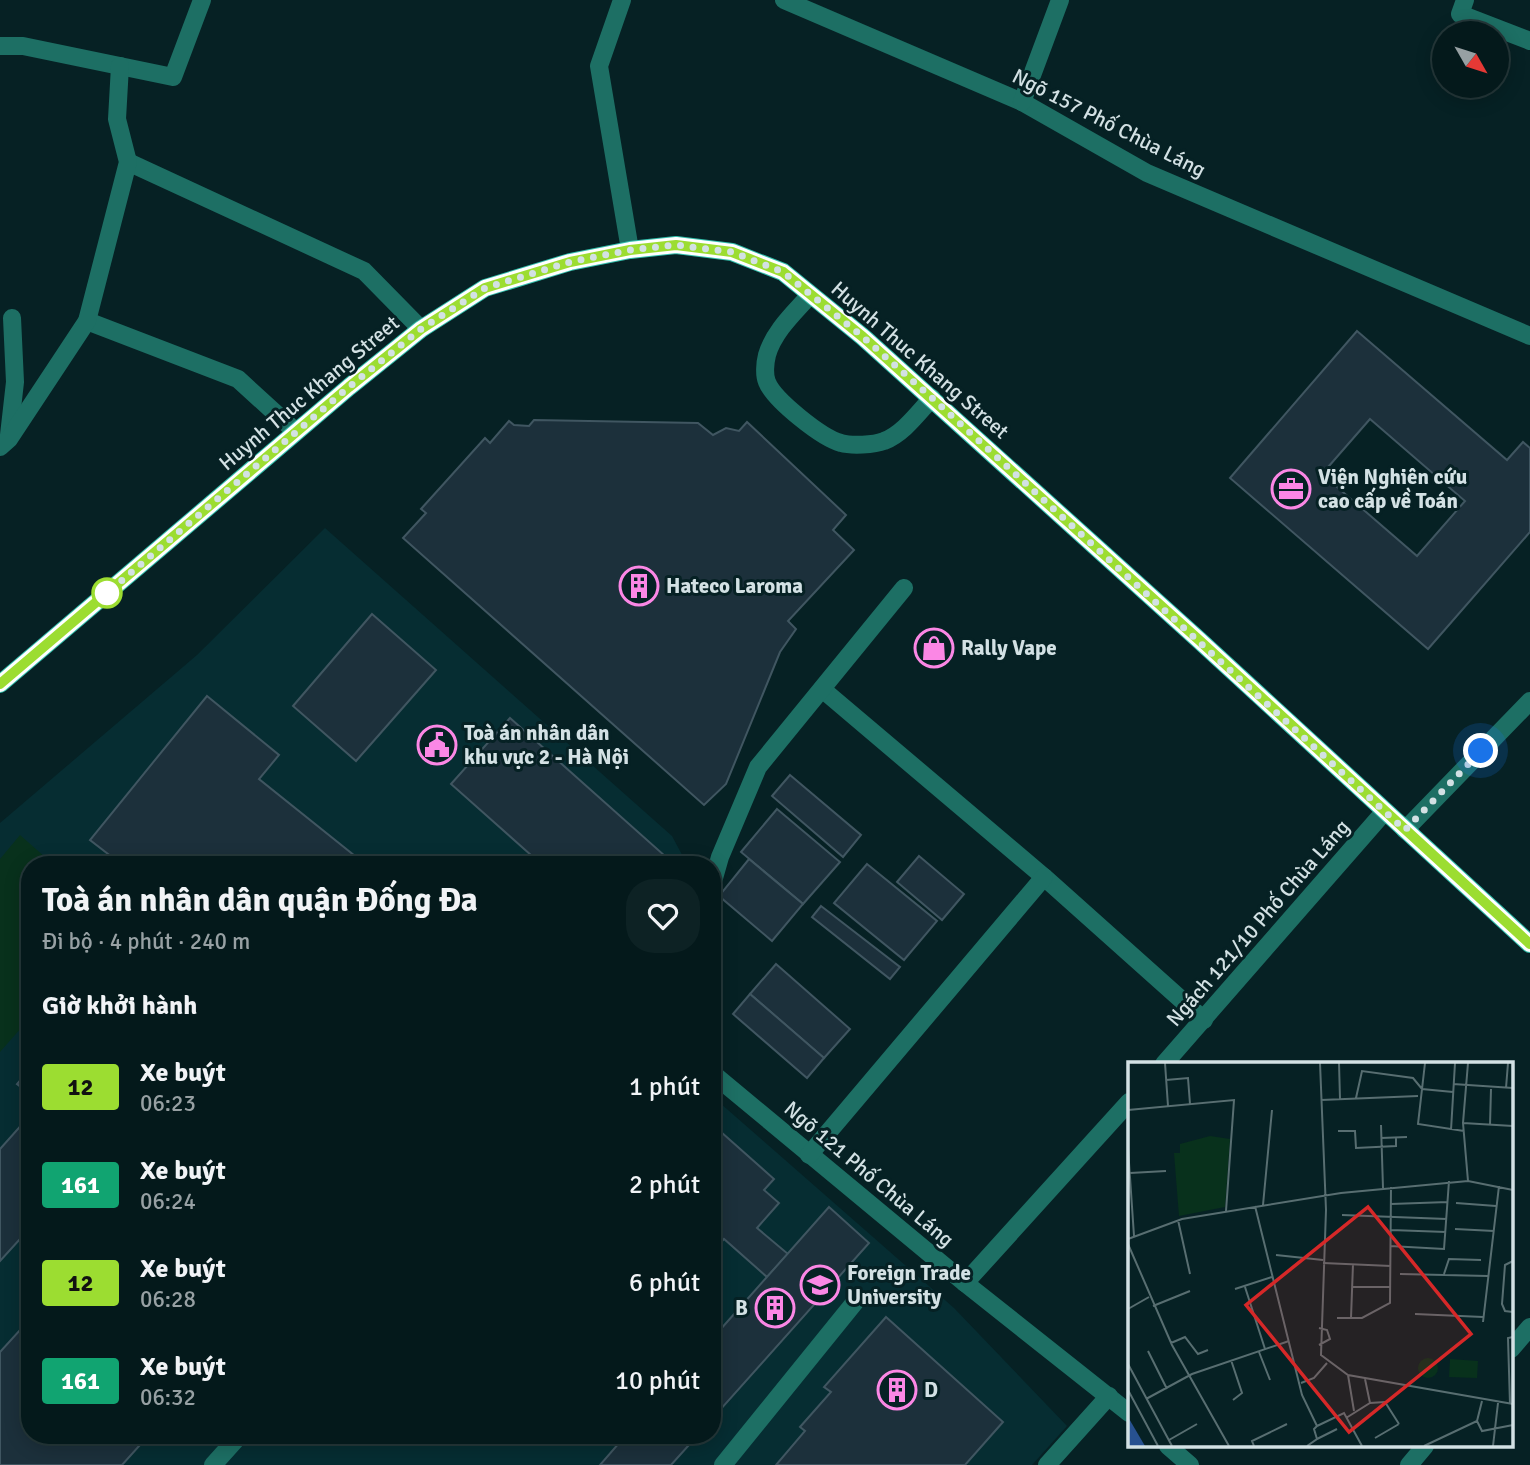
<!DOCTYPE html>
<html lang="vi">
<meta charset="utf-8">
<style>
body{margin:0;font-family:Signika,sans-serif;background:#0d2224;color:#f1f3f6;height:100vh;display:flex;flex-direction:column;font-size:26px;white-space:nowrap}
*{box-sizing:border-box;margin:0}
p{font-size:23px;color:#97a0a3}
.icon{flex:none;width:38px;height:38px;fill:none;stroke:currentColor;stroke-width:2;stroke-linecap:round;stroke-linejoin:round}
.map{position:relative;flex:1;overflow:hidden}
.panel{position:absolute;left:21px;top:856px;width:700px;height:588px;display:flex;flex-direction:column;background:#04191b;border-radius:28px;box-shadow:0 4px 18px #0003,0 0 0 2px #25383a}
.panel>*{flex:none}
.badge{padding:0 14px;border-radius:5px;font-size:24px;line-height:46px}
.needle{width:46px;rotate:129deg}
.tools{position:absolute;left:1432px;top:21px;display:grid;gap:14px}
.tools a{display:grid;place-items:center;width:77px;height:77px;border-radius:50%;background:#04191b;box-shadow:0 4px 18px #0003,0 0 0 2px #25383a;font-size:35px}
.you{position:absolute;width:35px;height:35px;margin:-18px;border:5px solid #fff;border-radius:50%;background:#1a73e8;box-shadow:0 0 0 10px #1a73e833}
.map>.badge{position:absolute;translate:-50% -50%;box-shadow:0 0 0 4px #fff}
h2{padding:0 21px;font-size:26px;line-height:63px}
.round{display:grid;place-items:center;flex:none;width:74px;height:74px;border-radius:28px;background:#0d2224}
.summary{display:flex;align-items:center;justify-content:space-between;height:119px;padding:0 21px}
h1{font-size:33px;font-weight:800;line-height:52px}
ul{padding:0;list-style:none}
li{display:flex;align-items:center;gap:21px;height:98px;padding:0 21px}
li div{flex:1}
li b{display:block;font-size:26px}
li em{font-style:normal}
li .badge{min-width:77px;font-weight:700;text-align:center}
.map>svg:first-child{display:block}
.built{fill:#062d32}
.green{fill:#08311c}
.building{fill:#1c303b;stroke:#405661;stroke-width:2;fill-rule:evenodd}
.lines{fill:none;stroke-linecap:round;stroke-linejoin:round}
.minor{stroke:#1d6f64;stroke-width:18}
.major{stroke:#33bfac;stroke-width:18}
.line-casing{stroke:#fff;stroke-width:16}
.line{stroke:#9cdd31;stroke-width:10}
.walk{stroke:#d3e1e4;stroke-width:7;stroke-dasharray:0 12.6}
.stop-dot{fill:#fff;stroke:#9cdd31;stroke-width:3.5}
.labels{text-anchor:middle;stroke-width:6;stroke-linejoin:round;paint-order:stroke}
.street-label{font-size:21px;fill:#d3e1e4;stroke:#062124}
.poi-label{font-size:21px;font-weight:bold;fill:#d3e1e4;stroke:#062124;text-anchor:start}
.inset-road{fill:none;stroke:#586e71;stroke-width:2}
.view{fill:#d62828;fill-opacity:0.15;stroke:#d62828;stroke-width:3.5}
.inset-edge{fill:none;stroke:#d3e1e4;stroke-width:3.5}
</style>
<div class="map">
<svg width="1530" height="1465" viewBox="0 0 1530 1465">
<rect width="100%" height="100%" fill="#062124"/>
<polygon class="built" points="325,528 672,836 687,864 30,864 30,1435 712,1435 712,1096 954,1308 1067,1426 1032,1465 0,1465 0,823 197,655"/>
<polygon class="green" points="20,835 53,864 30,864 30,1018 0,1052 0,859"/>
<g class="building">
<path d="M 1357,331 L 1507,460 L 1523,442 L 1530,448 L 1530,532 L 1428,649 L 1230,478 ZM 1370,419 L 1465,501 L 1417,556 L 1322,474 Z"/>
<polygon points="534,420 698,423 713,435 726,428 739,431 747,422 846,515 833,530 854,550 788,621 796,629 780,652 726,784 704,805 403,538 426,513 421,509 485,438 490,443 509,421 514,425 529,426"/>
<polygon points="372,614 436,670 356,761 293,706"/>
<polygon points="207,696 279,755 259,779 365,864 121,864 90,840"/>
<polygon points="510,718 665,856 658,864 541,864 451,784"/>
<polygon points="790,775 861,835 843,857 772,796"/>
<polygon points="777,809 840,862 803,904 741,852"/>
<polygon points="919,856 964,894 942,920 897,882"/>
<polygon points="749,859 803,904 772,941 719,896"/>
<polygon points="867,864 937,921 904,960 834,903"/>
<polygon points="821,906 900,967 890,979 812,917"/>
<polygon points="776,964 850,1029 824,1058 750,994"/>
<polygon points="750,994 824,1058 807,1078 733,1014"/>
<polygon points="30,1069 30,1094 17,1084"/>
<polygon points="25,1121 30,1126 30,1228 0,1261 0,1149"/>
<polygon points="712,1124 774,1179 764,1190 779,1203 757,1228 788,1254 767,1277 724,1239 712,1252"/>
<polygon points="829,1207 869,1243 712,1419 712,1339"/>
<polygon points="886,1317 1003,1422 965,1465 776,1465 805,1431 800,1427 831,1392 824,1387"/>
<polygon points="30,1319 30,1435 149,1435 122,1465 0,1465 0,1352"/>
<polygon points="626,1435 698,1435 671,1465 600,1465"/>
</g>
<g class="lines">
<g class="minor">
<polyline points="622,0 599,66 630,250"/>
<polyline points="784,0 1022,102 1147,173 1530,336"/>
<polyline points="1465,0 1460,14 1530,41"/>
<polyline points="0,46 23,46 173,77 202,0"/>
<polyline points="1022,102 1060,0"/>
<polyline points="128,162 364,271 421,329"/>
<path d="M 810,295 C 794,313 774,331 767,355 C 765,363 764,375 767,382 C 774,400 822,438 841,443 C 851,446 874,445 884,441 C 903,434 918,413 932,398"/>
<polyline points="87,321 238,379 296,432"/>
<polyline points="9,435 15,382 12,318"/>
<polyline points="0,447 9,439 87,321 128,162 117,119 120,66"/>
<polyline points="822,689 1044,877 1204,1020"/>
<polyline points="1405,830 1530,701"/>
<polyline points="712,885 720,857 758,767 904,588"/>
<polyline points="1164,1064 1385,811"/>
<polyline points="712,1073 965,1283 1129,1413"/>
<polyline points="809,1155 1044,877"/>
<polyline points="965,1283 1129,1102"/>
<polyline points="1511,1349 1530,1327"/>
<polyline points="1168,1446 1190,1465"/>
<polyline points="213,1465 240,1435"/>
<polyline points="723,1465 855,1302"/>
<polyline points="1047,1465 1109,1396"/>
<polyline points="1409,1465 1425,1446"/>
</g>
<polyline class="major" points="0,684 349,387 421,329 485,288 570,262 630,250 676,245 732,252 783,272 863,337 1199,640 1530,944"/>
</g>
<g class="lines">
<defs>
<polyline id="line" points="0,684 349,387 421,329 485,288 570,262 630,250 676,245 732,252 783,272 863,337 1199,640 1530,944"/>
</defs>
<use href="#line" class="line-casing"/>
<use href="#line" class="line"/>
<polyline class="walk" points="107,593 100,599 349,387 421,329 485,288 570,262 630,250 676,245 732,252 783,272 863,337 932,398 1405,830 1481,751"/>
</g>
<defs>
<symbol id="office-ring" viewBox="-11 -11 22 22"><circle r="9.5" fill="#062124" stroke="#fb87e5" stroke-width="1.5"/><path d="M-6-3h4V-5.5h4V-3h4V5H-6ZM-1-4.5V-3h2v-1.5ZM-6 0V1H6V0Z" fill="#fb87e5"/></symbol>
<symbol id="building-ring" viewBox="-11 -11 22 22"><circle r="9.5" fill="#062124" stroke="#fb87e5" stroke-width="1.5"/><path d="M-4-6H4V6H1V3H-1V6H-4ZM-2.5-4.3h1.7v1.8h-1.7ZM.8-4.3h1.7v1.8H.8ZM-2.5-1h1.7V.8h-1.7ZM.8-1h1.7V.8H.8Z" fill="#fb87e5"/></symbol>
<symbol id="shop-ring" viewBox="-11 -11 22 22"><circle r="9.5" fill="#062124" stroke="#fb87e5" stroke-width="1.5"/><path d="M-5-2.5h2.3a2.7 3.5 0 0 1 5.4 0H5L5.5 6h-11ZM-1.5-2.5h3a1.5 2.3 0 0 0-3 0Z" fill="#fb87e5"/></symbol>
<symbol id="civic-ring" viewBox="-11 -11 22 22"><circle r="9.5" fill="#062124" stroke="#fb87e5" stroke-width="1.5"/><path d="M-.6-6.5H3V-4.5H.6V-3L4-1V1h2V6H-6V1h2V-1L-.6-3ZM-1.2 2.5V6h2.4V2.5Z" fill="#fb87e5"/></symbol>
<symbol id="university-ring" viewBox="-11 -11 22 22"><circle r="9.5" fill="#062124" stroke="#fb87e5" stroke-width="1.5"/><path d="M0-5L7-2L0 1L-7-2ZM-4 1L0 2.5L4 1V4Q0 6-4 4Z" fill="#fb87e5"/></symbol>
</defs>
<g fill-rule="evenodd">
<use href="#office-ring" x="1269" y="467" width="44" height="44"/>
<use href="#building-ring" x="617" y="564" width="44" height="44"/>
<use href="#shop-ring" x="912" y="626" width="44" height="44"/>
<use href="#civic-ring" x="415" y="723" width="44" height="44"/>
<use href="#university-ring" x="798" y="1263" width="44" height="44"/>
<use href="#building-ring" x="753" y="1286" width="44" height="44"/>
<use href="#building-ring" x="875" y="1368" width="44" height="44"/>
</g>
<circle class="stop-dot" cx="107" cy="593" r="14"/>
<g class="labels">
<g class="street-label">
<text transform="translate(1109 123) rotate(27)" y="7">Ngõ 157 Phố Chùa Láng</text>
<text transform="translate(920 360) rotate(41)" y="7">Huynh Thuc Khang Street</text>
<text transform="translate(309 393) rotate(-40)" y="7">Huynh Thuc Khang Street</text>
<text transform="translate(1258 923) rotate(-49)" y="7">Ngách 121/10 Phố Chùa Láng</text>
<text transform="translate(869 1174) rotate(40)" y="7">Ngõ 121 Phố Chùa Láng</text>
</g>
<g class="poi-label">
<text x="1318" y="484">Viện Nghiên cứu<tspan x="1318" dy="24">cao cấp về Toán</tspan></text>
<text x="666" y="593">Hateco Laroma</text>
<text x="961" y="655">Rally Vape</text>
<text x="464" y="740">Toà án nhân dân<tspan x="464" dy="24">khu vực 2 - Hà Nội</tspan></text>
<text x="847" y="1280">Foreign Trade<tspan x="847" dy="24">University</tspan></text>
<text x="748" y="1315" text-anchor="end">B</text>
<text x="924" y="1397">D</text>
</g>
</g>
<g transform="translate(1128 1062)">
<rect width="385" height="385" fill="#062124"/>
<path d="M 82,74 L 102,77 L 97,145 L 51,154 L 46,91 L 52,91 L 52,82 ZM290 306a10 10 0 1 1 20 0a10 10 0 1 1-20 0ZM 322,297 L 350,299 L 349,316 L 321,315 Z" fill="#08311c"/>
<path d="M 0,355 L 17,384 L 0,384 Z" fill="#275190"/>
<path class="inset-road" d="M 37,1 L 40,44M 192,1 L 198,148 L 193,293 L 220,313 L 385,342M 211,1 L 212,37M 297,1 L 290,62 L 336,69M 340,1 L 335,61 L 340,119M 38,18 L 60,16 L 62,42M 325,22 L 385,26M 378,26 L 380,1M 228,36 L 234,9 L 285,16 L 294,27 L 325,30M 193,38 L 290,34M 0,48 L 106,38 L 98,149M 335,61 L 385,64M 253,63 L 255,126M 362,63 L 363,27M 323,68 L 327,1M 210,69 L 227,69 L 228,86 L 268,84 L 268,76M 253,76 L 279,75M 0,86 L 6,174M 2,111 L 38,109M 328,141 L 368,144M 263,142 L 320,140M 135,143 L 144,48M 127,144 L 174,333 L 189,364M 214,153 L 319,157M 50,158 L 62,212M 327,167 L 366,169M 263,168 L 318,170M 0,177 L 54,157 L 213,131 L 340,119 L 385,128M 0,182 L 44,283 L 101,384M 262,184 L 316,187 L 321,119M 148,193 L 195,198M 385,199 L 377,203 L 374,242 L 377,249 L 385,250M 195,201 L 263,204M 272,212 L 360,214M 316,212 L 321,197 L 353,198M 117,225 L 137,287M 224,225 L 262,225M 107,227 L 144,215M 25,244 L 62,229M 0,247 L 21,235M 287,252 L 355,255M 209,256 L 234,256 L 262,241 L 263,125M 223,256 L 225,202M 355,260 L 371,124M 43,281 L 57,275 L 70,292 L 80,288M 191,283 L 202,277 L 199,268 L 191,266M 20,289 L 39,327M 131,290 L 142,318M 103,298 L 114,331 L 105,338M 0,302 L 44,384M 220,313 L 226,349M 237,317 L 242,341M 173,321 L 186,316 L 199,301M 0,328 L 30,384M 18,337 L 64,312 L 161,279M 257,340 L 271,362M 382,342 L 380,276 L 385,275M 218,356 L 242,341 L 257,340M 349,359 L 354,369 L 385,363M 189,364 L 216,351 L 234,384M 247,376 L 271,362M 189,377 L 209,367M 41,378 L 69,362M 126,384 L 124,379 L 159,362M 179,384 L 189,377 L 186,367 L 189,364M 296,384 L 349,359 L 354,339M 365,384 L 370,341"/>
<path class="view" d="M 240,145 L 343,272 L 221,370 L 118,243 Z"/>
<rect width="385" height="385" class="inset-edge"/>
</g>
</svg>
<div class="tools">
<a><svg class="needle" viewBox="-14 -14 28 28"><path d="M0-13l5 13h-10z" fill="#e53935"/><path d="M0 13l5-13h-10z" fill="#97a0a3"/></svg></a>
</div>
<div class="you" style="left:1481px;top:751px"></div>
<section class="panel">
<div class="summary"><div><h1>Toà án nhân dân quận Đống Đa</h1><p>Đi bộ · 4 phút · 240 m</p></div><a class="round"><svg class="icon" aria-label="heart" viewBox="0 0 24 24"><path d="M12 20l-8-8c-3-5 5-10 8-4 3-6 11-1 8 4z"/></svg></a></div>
<h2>Giờ khởi hành</h2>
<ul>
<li><span class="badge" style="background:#9cdd31;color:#111">12</span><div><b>Xe buýt</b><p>06:23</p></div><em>1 phút</em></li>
<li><span class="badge" style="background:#11a471;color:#fff">161</span><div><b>Xe buýt</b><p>06:24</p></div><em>2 phút</em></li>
<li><span class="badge" style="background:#9cdd31;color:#111">12</span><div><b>Xe buýt</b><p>06:28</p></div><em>6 phút</em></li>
<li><span class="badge" style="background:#11a471;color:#fff">161</span><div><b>Xe buýt</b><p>06:32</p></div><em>10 phút</em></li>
</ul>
</section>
</div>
